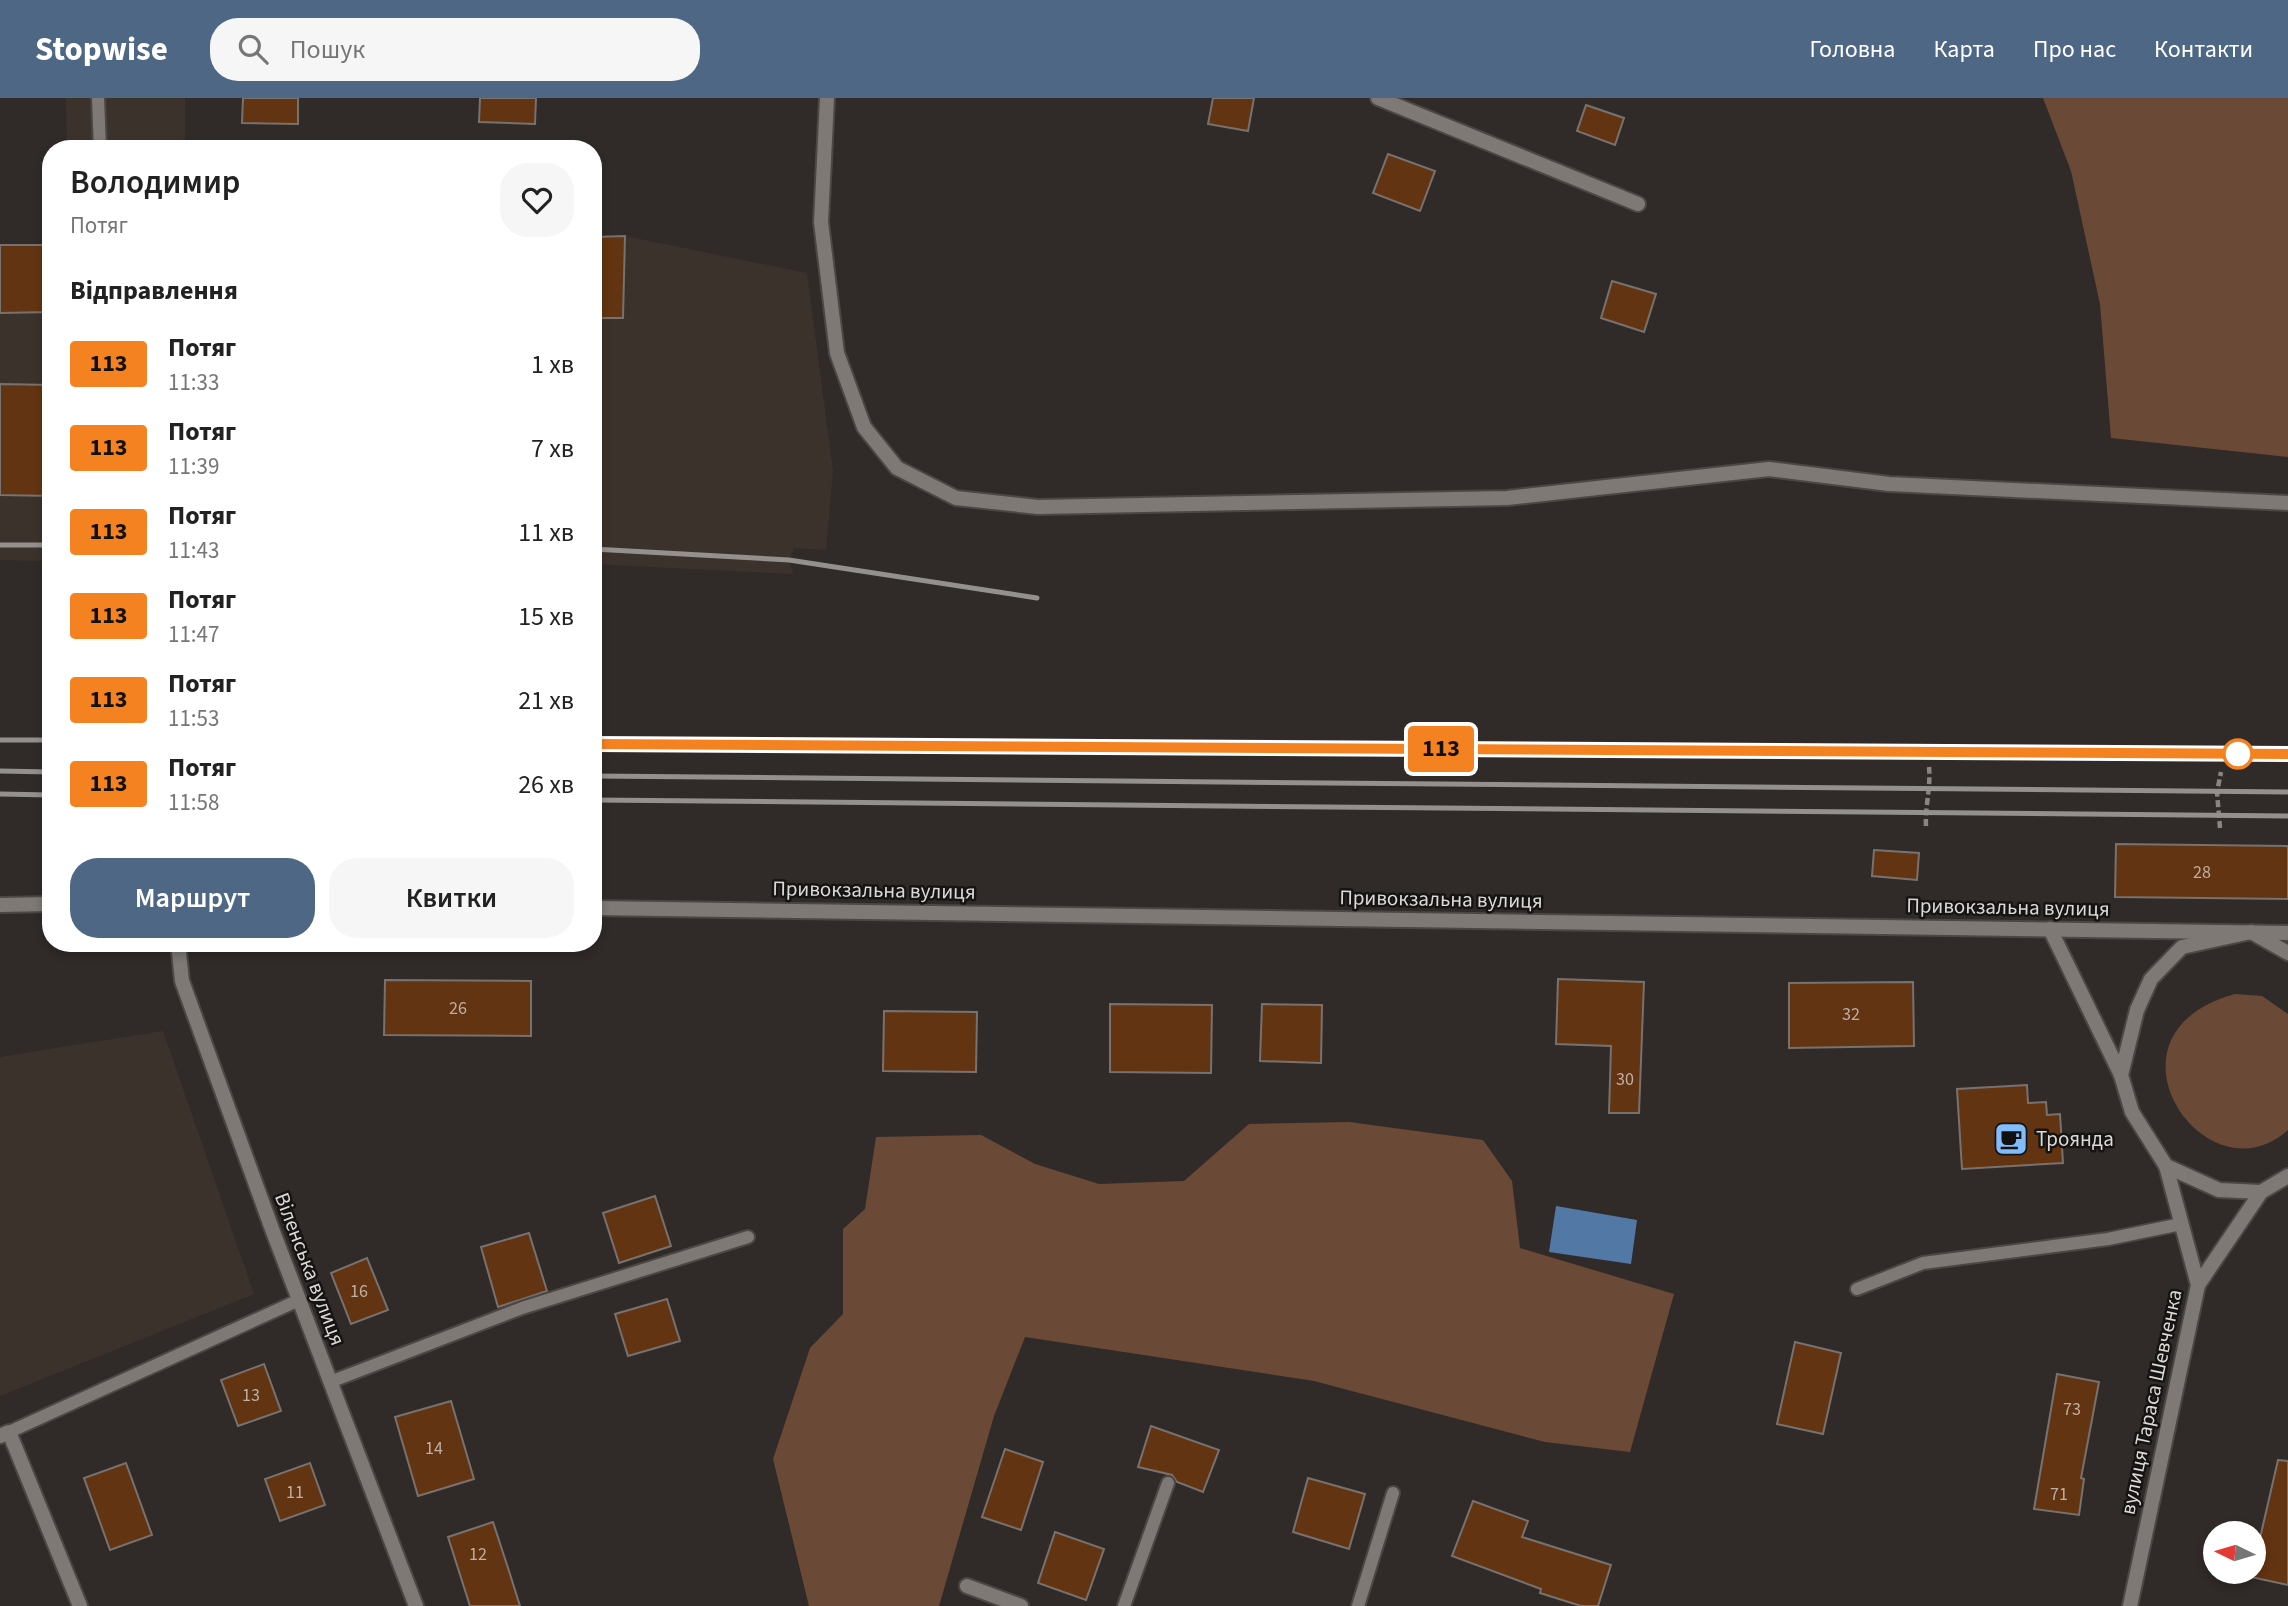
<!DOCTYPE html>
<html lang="uk">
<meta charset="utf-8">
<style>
body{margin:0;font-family:"Source Sans 3",sans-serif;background:#f6f6f6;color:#222;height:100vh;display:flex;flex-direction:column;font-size:26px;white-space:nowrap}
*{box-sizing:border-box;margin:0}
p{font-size:23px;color:#767676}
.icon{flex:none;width:38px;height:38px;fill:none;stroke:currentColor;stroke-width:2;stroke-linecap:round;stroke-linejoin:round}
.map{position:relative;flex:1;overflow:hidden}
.details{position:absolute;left:42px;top:42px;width:560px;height:812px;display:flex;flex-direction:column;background:#fff;border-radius:28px;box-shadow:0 4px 10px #0003}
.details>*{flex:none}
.badge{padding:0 14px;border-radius:5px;font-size:24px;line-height:46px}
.needle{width:46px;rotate:275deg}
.tools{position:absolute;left:2203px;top:1423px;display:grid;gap:14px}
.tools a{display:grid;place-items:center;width:63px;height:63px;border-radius:50%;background:#fff;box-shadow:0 4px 10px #0003;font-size:35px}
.map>.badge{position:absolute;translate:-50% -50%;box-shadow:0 0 0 4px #fff}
h2{padding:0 28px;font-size:26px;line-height:63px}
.round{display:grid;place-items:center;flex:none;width:74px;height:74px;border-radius:28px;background:#f6f6f6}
.headline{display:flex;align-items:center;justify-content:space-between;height:119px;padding:0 28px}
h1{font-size:33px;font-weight:600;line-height:52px}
.cta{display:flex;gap:14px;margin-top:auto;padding:14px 28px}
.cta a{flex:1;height:80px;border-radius:28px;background:#4e6784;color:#fff;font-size:28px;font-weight:600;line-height:80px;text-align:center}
.cta a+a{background:#f6f6f6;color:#222}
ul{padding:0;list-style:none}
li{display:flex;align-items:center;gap:21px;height:84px;padding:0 28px}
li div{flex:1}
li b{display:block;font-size:26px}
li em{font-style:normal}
li .badge{min-width:77px;font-weight:700;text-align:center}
header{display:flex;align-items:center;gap:42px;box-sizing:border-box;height:98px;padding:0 35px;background:#4e6784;color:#fff}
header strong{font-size:33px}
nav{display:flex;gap:38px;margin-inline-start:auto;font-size:24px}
.search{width:490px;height:63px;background:#f6f6f6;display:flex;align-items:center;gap:18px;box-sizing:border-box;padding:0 24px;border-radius:28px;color:#767676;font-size:26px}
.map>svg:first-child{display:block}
.built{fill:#3c322c}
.green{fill:#6a4a36}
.water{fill:#5279a6}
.building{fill:#633411;stroke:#77726f;stroke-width:2}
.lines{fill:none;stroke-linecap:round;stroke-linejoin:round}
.service-casing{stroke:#4b4744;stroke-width:16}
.minor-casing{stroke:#4b4744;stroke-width:18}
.tertiary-casing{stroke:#4b4744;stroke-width:18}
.path{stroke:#898583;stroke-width:4.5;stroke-dasharray:7 3.5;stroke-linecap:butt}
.service{stroke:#7e7975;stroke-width:12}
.minor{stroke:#7e7975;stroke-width:14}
.tertiary{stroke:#7e7975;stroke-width:14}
.rail{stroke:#94908e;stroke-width:5}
.line-casing{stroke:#fff;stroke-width:16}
.line{stroke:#f58220;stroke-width:10}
.stop-dot{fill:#fff;stroke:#f58220;stroke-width:3.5}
.labels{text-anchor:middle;stroke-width:5;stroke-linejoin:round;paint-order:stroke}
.number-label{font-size:18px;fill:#bdafa5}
.street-label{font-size:21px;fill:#dbd8d6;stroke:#161413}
.poi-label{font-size:21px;fill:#dbd8d6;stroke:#161413;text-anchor:start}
</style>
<header>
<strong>Stopwise</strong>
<div class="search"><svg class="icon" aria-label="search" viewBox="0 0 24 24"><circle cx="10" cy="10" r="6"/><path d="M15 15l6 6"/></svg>Пошук</div>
<nav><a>Головна</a><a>Карта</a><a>Про нас</a><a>Контакти</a></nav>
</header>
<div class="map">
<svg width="2288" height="1508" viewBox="0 0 2288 1508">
<rect width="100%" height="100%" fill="#302b29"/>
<g class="built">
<polygon points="66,0 185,0 185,51 67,51"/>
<polygon points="593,138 625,138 807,175 833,373 826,452 794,450 789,462 793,476 593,466"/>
<polygon points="0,147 51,147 51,463 0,462"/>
<polygon points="163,933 254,1196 0,1298 0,959"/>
</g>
<g class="green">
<polygon points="2043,0 2288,0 2288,359 2111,340 2100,206 2071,73"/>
<path d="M 2235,896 L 2262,898 L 2288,916 L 2288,1032 C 2206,1106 2089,936 2235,896 Z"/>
<polygon points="1349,1024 1483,1042 1512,1083 1520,1150 1674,1196 1630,1354 1545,1344 1314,1283 1025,1239 994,1318 939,1508 809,1508 773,1361 810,1250 843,1216 843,1131 865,1111 876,1039 981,1037 1035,1066 1099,1086 1184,1083 1249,1026"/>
</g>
<polygon class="water" points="1556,1108 1637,1122 1631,1166 1549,1154"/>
<g class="building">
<polygon points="243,0 298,0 298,26 242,25"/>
<polygon points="480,0 536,0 535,26 479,24"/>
<polygon points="1213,0 1254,0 1248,33 1208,26"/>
<polygon points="1586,7 1624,20 1615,47 1577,33"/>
<polygon points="1388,56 1435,73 1420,113 1373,95"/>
<polygon points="625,138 623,220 593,220 593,139"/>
<polygon points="0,147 51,147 51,214 0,215"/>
<polygon points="1612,183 1656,196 1644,234 1601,220"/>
<polygon points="0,286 51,287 51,398 0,397"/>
<polygon points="2116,746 2288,748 2288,801 2115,799"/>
<polygon points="1874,752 1919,755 1917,782 1872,778"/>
<polygon points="1558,881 1644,884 1639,1015 1609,1015 1611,948 1556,946"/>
<polygon points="385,882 531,883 531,938 384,937"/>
<polygon points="1913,884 1914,948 1789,950 1789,885"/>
<polygon points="1110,906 1212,907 1211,975 1110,974"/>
<polygon points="1262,906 1322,907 1321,965 1260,963"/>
<polygon points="884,913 977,914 976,974 883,973"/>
<polygon points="2027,987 2028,1005 2046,1004 2047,1017 2060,1016 2063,1065 1962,1071 1957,991"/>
<polygon points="655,1098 671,1148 619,1165 603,1115"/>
<polygon points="529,1135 547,1193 498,1209 481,1149"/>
<polygon points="367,1160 388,1212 351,1226 331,1175"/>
<polygon points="667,1201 680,1243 628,1258 615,1216"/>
<polygon points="1795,1244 1841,1255 1823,1336 1777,1326"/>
<polygon points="264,1266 281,1313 238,1328 221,1282"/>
<polygon points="2057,1276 2099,1284 2081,1380 2084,1381 2079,1417 2034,1411"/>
<polygon points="451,1303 474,1381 418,1398 395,1319"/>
<polygon points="1151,1328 1219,1352 1203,1394 1177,1384 1172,1377 1138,1369"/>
<polygon points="1005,1351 1043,1364 1021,1432 982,1419"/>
<polygon points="2278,1362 2288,1363 2288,1487 2251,1479"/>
<polygon points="126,1365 152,1437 110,1452 84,1380"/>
<polygon points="310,1365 325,1407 280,1423 265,1381"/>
<polygon points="1308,1380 1365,1396 1349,1451 1293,1434"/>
<polygon points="1473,1403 1528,1423 1522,1439 1611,1467 1598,1508 1581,1508 1540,1495 1541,1491 1452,1458"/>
<polygon points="493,1424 509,1473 520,1508 470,1508 448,1439"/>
<polygon points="1055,1434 1104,1451 1086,1502 1038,1485"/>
</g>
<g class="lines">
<defs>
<g id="service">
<polyline points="98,0 100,51"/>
<polyline points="1857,1191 1923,1165 2108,1141 2181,1126"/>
<polyline points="330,1284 522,1210 748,1139"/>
<polyline points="9,1334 299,1202"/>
<polyline points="1124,1508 1168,1385"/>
<polyline points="1358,1508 1393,1395"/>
</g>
<g id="minor">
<polyline points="827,0 821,124 837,255 864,329 897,370 956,400 1038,409 1507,400 1769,371 1889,386 2288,405"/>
<polyline points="1378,0 1638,106"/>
<polyline points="2050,831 2121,977"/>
<polyline points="178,845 182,883 272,1131 416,1508"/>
<polyline points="2261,1094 2219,1092 2166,1068 2132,1014 2121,977 2137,912 2151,881 2182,849 2251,834 2288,855"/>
<polyline points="2198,1187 2261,1094 2288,1078"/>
<polyline points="0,1338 9,1334 80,1508"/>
<polyline points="967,1488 1021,1508"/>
<polyline points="2130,1508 2198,1187 2166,1068"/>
</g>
<g id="tertiary">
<polyline points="0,807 51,806"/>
<polyline points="593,810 2288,835"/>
</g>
</defs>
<use href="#service" class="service-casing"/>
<use href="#minor" class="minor-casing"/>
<use href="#tertiary" class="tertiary-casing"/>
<g class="path">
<path d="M 1926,728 C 1925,708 1931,689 1929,669"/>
<polyline points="2220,730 2217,694 2221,674"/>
</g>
<use href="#service" class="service"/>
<use href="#minor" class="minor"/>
<use href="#tertiary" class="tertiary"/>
<g class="rail">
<polyline points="0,447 51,447"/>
<polyline points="593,451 789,462 1037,500"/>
<polyline points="0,642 51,642"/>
<polyline points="593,646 2288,656"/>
<polyline points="0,673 51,674"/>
<polyline points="593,678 2288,694"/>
<polyline points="0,696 51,697"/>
<polyline points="593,702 2288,718"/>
</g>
</g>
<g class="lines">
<defs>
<polyline id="line" points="593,646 2288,656"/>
</defs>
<use href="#line" class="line-casing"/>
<use href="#line" class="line"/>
</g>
<defs>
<symbol id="cafe-square" viewBox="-11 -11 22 22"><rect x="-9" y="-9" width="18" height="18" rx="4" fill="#83bcfb" stroke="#161413"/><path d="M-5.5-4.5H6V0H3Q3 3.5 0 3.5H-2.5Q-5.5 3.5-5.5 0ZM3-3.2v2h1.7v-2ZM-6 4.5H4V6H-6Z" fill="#111"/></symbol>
</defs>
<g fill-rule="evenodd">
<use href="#cafe-square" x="1992" y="1022" width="38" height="38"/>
</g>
<circle class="stop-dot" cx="2238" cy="656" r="14"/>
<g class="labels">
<g class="number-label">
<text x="2202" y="780">28</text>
<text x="458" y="916">26</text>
<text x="1851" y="922">32</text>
<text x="1625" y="987">30</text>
<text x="359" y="1199">16</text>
<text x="251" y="1303">13</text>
<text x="2072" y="1317">73</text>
<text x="434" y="1356">14</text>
<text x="295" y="1400">11</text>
<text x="2059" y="1402">71</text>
<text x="478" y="1462">12</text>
</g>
<g class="street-label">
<text transform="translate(874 792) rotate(1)" y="7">Привокзальна вулиця</text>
<text transform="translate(1441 801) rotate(1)" y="7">Привокзальна вулиця</text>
<text transform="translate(2008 809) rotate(1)" y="7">Привокзальна вулиця</text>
<text transform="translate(310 1171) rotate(69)" y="7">Віленська вулиця</text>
<text transform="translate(2151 1304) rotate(-78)" y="7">вулиця Тараса Шевченка</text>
</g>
<g class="poi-label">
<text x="2036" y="1048">Троянда</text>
</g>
</g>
</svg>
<div class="tools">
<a><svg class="needle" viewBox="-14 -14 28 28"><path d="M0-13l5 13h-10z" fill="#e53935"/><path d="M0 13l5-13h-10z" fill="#767676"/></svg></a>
</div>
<b class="badge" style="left:1441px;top:651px;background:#f58220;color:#111">113</b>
<section class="details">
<div class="headline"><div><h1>Володимир</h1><p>Потяг</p></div><a class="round"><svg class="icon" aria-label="heart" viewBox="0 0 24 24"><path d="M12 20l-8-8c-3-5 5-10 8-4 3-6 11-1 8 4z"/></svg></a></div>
<h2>Відправлення</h2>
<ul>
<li><span class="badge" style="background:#f58220;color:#111">113</span><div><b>Потяг</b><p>11:33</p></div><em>1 хв</em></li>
<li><span class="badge" style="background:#f58220;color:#111">113</span><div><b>Потяг</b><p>11:39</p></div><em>7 хв</em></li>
<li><span class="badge" style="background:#f58220;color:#111">113</span><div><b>Потяг</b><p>11:43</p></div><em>11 хв</em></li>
<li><span class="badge" style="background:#f58220;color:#111">113</span><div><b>Потяг</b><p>11:47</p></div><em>15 хв</em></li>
<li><span class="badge" style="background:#f58220;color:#111">113</span><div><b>Потяг</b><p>11:53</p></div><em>21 хв</em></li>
<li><span class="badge" style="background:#f58220;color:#111">113</span><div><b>Потяг</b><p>11:58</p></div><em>26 хв</em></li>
</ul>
<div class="cta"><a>Маршрут</a><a>Квитки</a></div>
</section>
</div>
